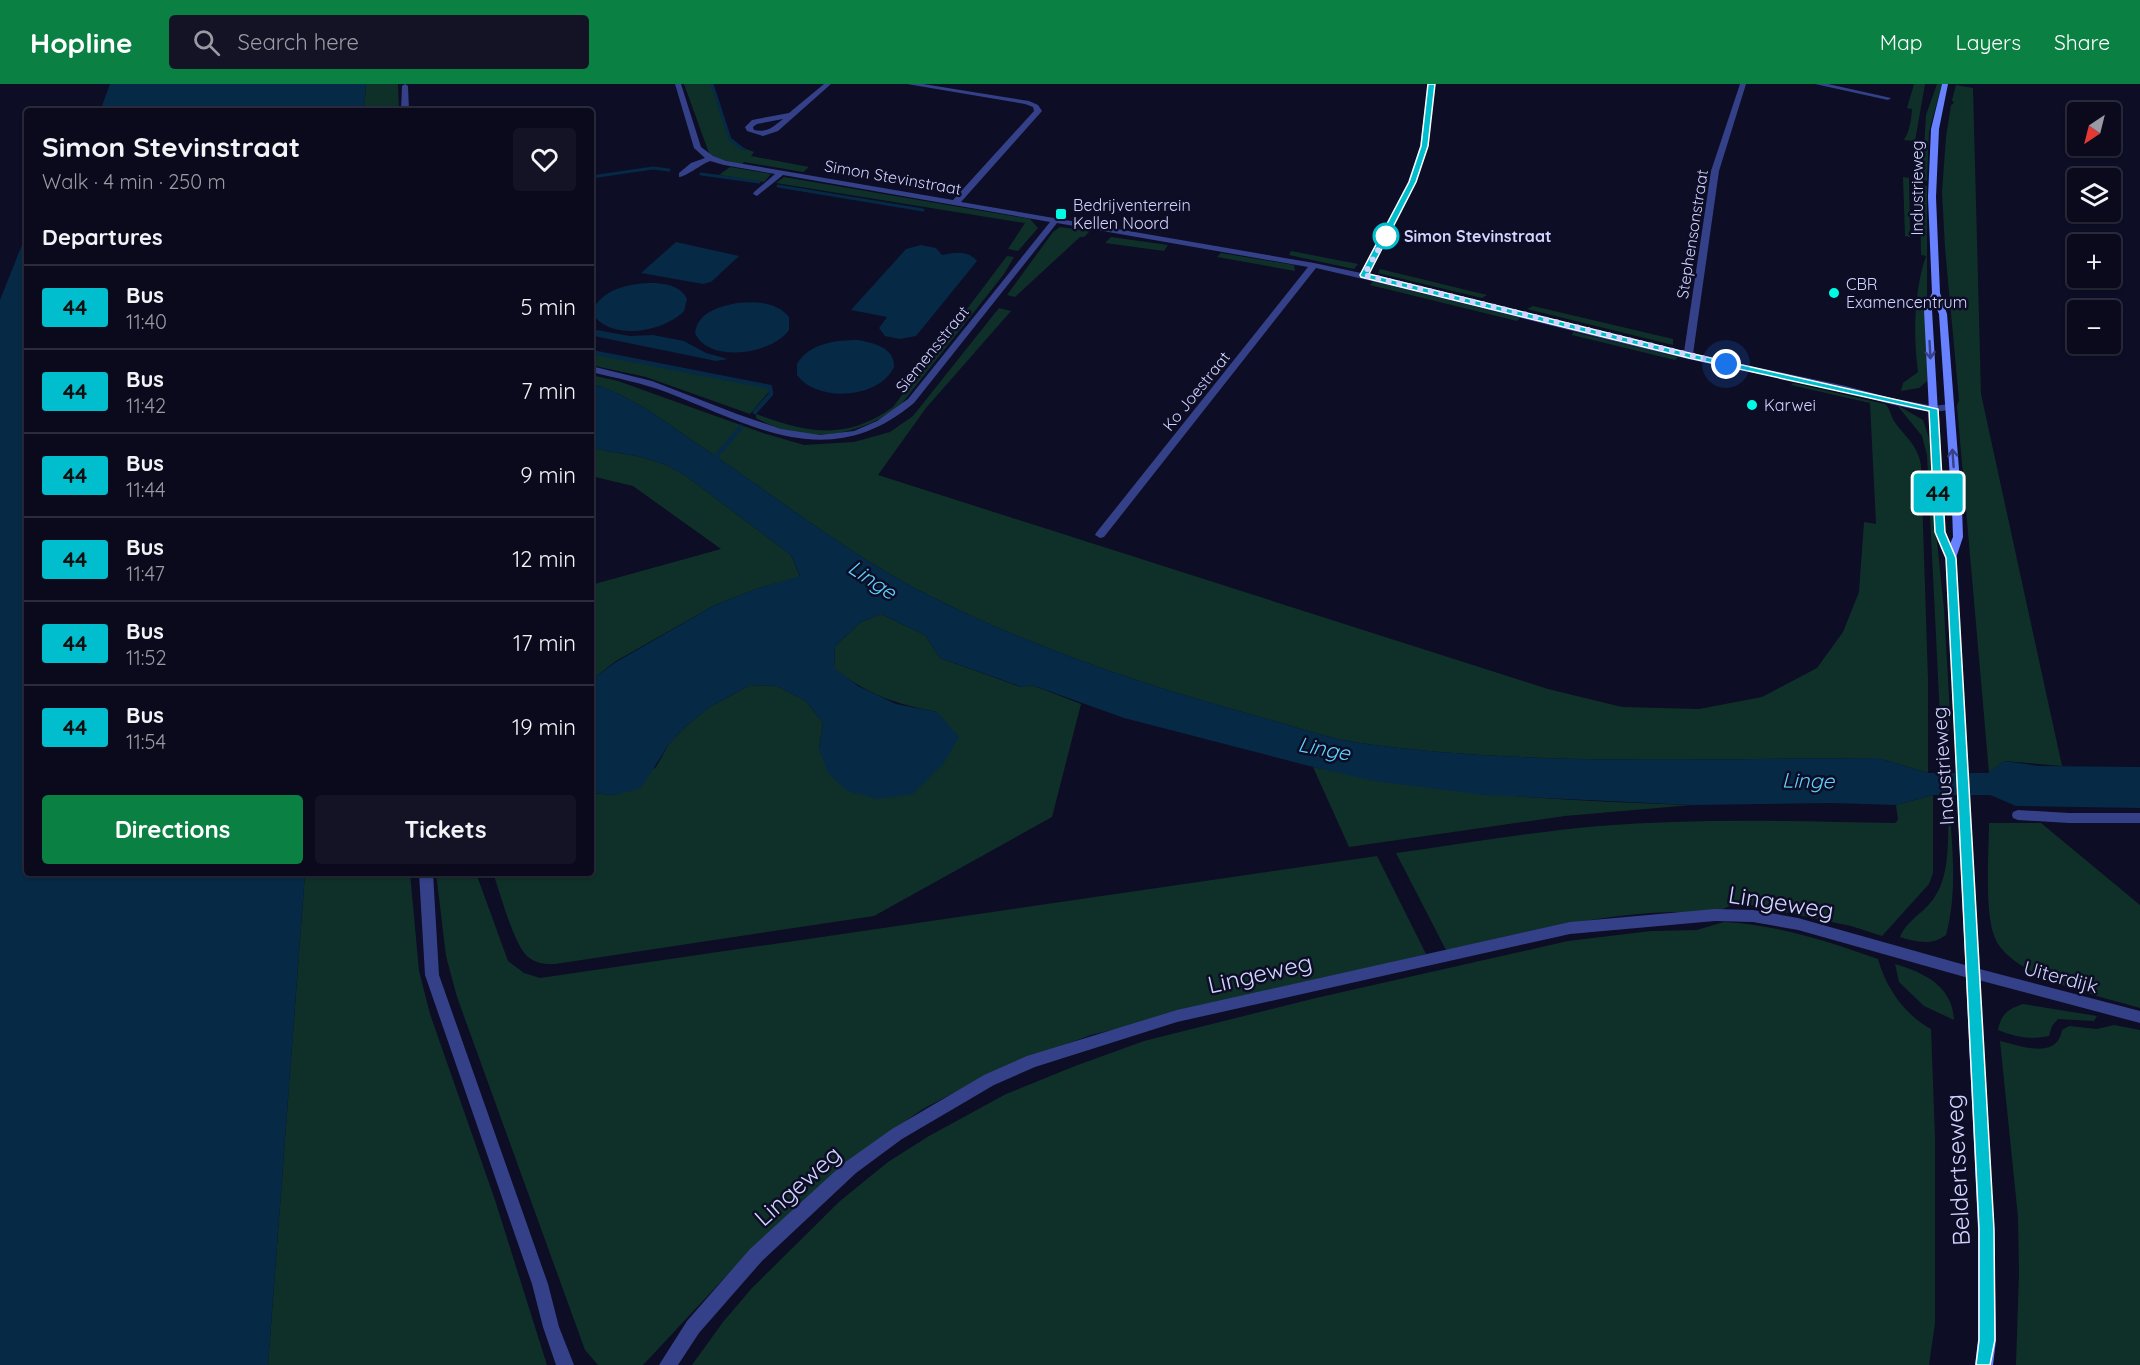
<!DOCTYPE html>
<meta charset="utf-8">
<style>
body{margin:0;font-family:Quicksand,sans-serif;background:#131325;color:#f1f3f6;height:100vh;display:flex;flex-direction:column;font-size:22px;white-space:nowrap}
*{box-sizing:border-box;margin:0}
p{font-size:20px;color:#999aa3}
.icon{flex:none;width:33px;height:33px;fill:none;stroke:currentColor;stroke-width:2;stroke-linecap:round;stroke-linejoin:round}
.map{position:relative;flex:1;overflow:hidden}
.drawer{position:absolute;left:24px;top:24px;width:570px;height:768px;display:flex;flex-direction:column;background:#0a0a1c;border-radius:6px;box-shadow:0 2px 4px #0004,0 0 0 2px #2a2b3b}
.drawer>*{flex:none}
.badge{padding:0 12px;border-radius:4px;font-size:21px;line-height:39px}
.needle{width:39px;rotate:215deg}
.tools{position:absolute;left:2067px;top:18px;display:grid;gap:12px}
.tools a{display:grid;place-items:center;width:54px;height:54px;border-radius:6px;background:#0a0a1c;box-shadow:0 2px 4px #0004,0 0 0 2px #2a2b3b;font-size:30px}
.you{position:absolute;width:30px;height:30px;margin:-15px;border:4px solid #fff;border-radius:50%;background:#1a73e8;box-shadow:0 0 0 9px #1a73e833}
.map>.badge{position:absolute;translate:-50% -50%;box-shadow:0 0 0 3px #fff}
h2{padding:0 18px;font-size:22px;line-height:54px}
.round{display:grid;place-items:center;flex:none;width:63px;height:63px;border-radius:6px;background:#131325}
.summary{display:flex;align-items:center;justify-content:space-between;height:102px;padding:0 18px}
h1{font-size:28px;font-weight:700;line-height:45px}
.action{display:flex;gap:12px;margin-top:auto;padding:12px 18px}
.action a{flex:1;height:69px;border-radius:6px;background:#0b8043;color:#fff;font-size:24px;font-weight:700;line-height:69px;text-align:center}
.action a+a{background:#131325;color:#f1f3f6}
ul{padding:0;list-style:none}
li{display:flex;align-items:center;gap:18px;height:84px;padding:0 18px;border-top:2px solid #2a2b3b}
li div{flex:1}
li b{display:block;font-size:22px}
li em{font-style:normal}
li .badge{min-width:66px;font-weight:700;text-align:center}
header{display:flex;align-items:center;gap:36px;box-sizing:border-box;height:84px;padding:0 30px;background:#0b8043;color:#fff}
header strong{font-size:28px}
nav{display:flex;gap:33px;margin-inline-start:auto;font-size:21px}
.search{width:420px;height:54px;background:#131325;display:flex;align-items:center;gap:15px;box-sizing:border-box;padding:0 21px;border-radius:6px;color:#999aa3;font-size:22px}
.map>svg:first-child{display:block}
.green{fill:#0f3028}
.water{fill:#062945}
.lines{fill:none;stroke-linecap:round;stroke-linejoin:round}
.stream-far1{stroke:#062945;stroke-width:3}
.stream{stroke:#062945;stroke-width:4.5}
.minor{fill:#344188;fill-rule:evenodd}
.tertiary{fill:#344188;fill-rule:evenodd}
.secondary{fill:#6881ff;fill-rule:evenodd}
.oneway{stroke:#364187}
.line{fill:#00becd;stroke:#fff;stroke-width:1.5}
.walk{stroke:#d1d4ff;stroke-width:6;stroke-dasharray:0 10.8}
.poi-dot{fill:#00fce5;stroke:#0d0d25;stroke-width:2}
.stop-dot{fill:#fff;stroke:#00becd;stroke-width:3}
.labels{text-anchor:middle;stroke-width:5;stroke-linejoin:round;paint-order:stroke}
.far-street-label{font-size:16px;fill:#d1d4ff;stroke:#0d0d25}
.far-poi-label{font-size:16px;fill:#d1d4ff;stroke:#0d0d25;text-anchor:start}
.far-stop-label{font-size:16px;font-weight:bold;fill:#d1d4ff;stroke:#0d0d25;text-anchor:start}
.street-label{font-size:20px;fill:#d1d4ff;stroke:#0d0d25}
.water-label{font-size:21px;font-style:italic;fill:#5fd3ff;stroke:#0d0d25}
.near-street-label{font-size:24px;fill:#d1d4ff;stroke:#0d0d25}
</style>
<header>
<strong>Hopline</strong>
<div class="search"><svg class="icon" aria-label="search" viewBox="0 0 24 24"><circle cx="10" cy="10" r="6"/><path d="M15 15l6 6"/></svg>Search here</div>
<nav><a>Map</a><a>Layers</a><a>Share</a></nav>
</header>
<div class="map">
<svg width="2140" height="1281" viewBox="0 0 2140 1281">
<rect width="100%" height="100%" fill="#0d0d25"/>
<g class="green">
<polygon points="366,0 398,0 399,27 364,27"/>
<polygon points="684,0 712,0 731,55 736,61 754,68 751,72 809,83 803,88 744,78 739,83 710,72"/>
<path d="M 1914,0 L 1925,0 L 1915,57 L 1904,56 C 1910,46 1911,37 1912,25 L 1907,24 Z"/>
<polygon points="1937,0 1942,0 1929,48 1927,97 1919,96 1924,65 1926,31"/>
<polygon points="1956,1 1973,4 1981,310 2062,682 2004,677 1989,689 1957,322 1959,316 1945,164 1942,108 1946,53 1951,21 1954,19 1952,16"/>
<polygon points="730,83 771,90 764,98 719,91"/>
<polygon points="784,93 1030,135 1038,144 1018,167 1008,165 1025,139 776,99"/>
<polygon points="1903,93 1909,94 1910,153 1905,152"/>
<path d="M 1920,101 L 1927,102 L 1927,297 L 1919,304 L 1901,307 L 1903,299 L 1918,288 C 1913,251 1914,207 1926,172 L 1921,171 Z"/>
<polygon points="1060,143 1090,147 1084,153 1080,153 1015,213 1007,211 1053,148"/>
<polygon points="1111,153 1168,161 1164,167 1105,159"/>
<polygon points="1291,167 1358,180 1354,185 1289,171"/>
<polygon points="1221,169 1294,181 1295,187 1217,173"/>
<path d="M 1007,172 L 1014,173 L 1004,190 L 899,323 C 854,354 805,361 756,334 L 756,330 C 808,349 846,357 893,323 Z"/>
<polygon points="1380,185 1487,211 1482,214 1378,189"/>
<polygon points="1373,197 1520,234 1517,237 1370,201"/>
<polygon points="1533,222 1673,255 1673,261 1527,225"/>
<path d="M 999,224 L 1011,227 L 926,324 L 878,391 L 1548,605 L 1622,623 L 1699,625 L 1762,613 L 1817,584 L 1843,548 L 1859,508 L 1864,438 L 1876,440 L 1870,319 L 1791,301 L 1793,299 L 1885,320 C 1891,325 1890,331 1894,337 C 1905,353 1918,361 1921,381 L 1928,595 L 1928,689 L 1878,674 C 1706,674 1531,683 1360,659 C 1326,654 1293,642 1260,633 C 1149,603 1039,566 936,515 C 852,474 777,413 699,361 C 666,339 631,310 591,300 L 591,291 L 618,297 L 763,349 L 804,361 L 854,358 L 890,348 L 913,332 Z"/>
<polygon points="1573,248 1678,273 1675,276 1572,251"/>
<polygon points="591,269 772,304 750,330 646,293 591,281"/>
<polygon points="1897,321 1923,336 1931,360 1934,428 1944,525 1950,630 1948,655 1941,653 1927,371 1922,352"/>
<polygon points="591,364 641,373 664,380 685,391 791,471 800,493 756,505 715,521 616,577 595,593 591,600 591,501 721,465 633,402 591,392"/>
<path d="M 881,530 L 925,551 L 940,574 L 1021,603 L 1032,601 L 1081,620 L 1052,733 L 874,832 L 555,880 C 545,880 537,880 528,873 C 514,862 500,808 493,789 L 591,789 L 591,709 L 615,711 L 656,683 L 669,660 L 686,642 L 708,624 L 750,601 L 777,602 L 806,617 L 823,639 L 819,665 L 937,628 C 893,619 871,612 834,585 L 835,562 L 861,538 Z"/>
<path d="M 1313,683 C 1438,711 1564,717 1692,721 L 1565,732 L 1349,763 Z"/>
<path d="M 1933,711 L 1933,789 L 1929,800 L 1882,852 L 1851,842 L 1736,818 C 1715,833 1698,827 1674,828 C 1596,830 1521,849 1446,866 L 1396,769 C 1463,760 1531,748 1599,742 C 1697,734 1797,737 1895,739 L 1898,736 L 1896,721 Z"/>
<path d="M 1949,717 C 1952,761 1958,808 1946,851 C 1931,862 1917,858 1900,853 C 1907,836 1924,829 1934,814 C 1952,789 1947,747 1949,717 Z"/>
<path d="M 1989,739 L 2041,739 L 2140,821 L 2140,924 C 2100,912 2012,894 1995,854 C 1984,828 1989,768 1989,739 Z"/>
<polygon points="1377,772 1426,870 1091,951 1002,984 959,1006 923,1025 873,1059 730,1188 643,1281 598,1281 585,1266 457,913 446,872 436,789 476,789 508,877 524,889 540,894"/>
<polygon points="305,789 410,789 419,887 430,930 495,1116 547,1281 268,1281"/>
<path d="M 1724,838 C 1778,841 1828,857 1878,875 C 1886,904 1905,931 1931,945 L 1935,1053 L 1935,1239 L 1929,1281 L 692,1281 L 723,1238 L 752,1204 L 840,1117 L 888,1078 L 929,1052 L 1006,1010 L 1075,982 L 1144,957 L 1316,914 L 1568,857 L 1651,847 L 1697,846 Z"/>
<path d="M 1895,880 C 1925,889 1952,902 1954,936 L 1924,922 L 1899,898 Z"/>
<path d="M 2023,920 L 2097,932 L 2094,937 L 2058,935 L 2052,942 L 2049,952 C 2030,956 2015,953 1998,946 C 2001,930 2008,925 2023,920 Z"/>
<path d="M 2114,941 L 2140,946 L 2140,1281 L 2016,1281 L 2019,1188 L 2018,1133 L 2000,957 C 2021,962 2057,976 2062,946 L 2069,942 L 2097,945 Z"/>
</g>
<g class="water">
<polygon points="110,0 366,0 364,27 100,27"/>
<polygon points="27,148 27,789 305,789 268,1281 0,1281 0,216"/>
<polygon points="676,158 739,172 711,198 703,200 641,189"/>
<path d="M 921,161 L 936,164 L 942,171 C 955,168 968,166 977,177 L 916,252 L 900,255 L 885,252 L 879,244 L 887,233 L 851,226 L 906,165 Z"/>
<path d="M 649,199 C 664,199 680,201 687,215 L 684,227 C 665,247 615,257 595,233 L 595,222 C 607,204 629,200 649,199 Z"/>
<path d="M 738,219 C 756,217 777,218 789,233 L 789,246 C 773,270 708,280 695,249 C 697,228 721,222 738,219 Z"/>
<polygon points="591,245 630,252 653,251 684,257 706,269 728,275 716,277 594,252 591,252"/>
<path d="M 858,256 C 874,259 895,264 894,283 C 879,315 817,319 797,291 L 797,280 C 809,259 836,256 858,256 Z"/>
<path d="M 591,300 C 631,310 666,339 699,361 C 777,413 852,474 936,515 C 1039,566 1149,603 1260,633 C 1293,642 1326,654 1360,659 C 1531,683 1706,674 1878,674 L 1928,689 L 1988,689 L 2004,677 L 2039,682 L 2140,683 L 2140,724 L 2016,722 L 1990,711 L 1933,711 L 1896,721 L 1831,719 L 1692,721 L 1484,711 L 1374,697 L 1313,683 L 1124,634 L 1032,601 L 1022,603 L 940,574 L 925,551 L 881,530 L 861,538 L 835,562 L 834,584 L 858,602 L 896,620 L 937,628 L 959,653 L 943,680 L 913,710 L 878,715 L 847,707 L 828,689 L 819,665 L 823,639 L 806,617 L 777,602 L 750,601 L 708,624 L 686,642 L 669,660 L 641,704 L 615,711 L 591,709 L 591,600 L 595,593 L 616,578 L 715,521 L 756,505 L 800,492 L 791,471 L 685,391 L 664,380 L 641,373 L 591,364 Z"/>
</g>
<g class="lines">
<g class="stream-far1">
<polyline points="712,0 730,55 744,66"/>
<polyline points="701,90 759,98"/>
<polyline points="591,93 653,84 669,86"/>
<polyline points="778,102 923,126"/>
</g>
<g class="stream">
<polyline points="591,268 770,303 771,310 755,328"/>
<polyline points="713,376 741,343"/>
</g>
<g class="minor">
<polygon points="405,0 408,2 409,27 401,27 402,2"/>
<path d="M 675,0 L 681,0 L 701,63 L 713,72 L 726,77 L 953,116 L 1034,27 L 1033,23 L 1025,20 L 907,0 L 923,0 L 1029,17 L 1038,21 L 1042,27 L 961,118 L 1314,179 L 1361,189 L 1408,98 L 1420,62 L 1428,0 L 1434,0 L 1428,62 L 1416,98 L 1368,191 L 1684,268 L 1711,87 L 1740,0 L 1746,0 L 1719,87 L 1693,270 L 1846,302 L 1891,314 L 1934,322 L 1949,320 L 1954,323 C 1935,337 1867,313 1844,307 C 1792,295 1739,287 1688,275 C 1563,246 1440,212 1316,184 L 1104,453 L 1100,454 L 1095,451 L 1096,449 L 1308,183 L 1057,139 L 914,319 C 829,390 754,342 666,308 C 642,299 616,294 591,288 L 591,282 L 652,297 L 737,330 L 781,345 L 820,351 L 854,347 L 877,337 L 908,315 L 1050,138 L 783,91 L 757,112 L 753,110 L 754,108 L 775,90 L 724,81 L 710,77 C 702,80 685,93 679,93 L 679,89 L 691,79 L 705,74 L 694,64 Z"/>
<path d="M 824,0 L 831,0 L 778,47 L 763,52 L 747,47 L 745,43 L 752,36 L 789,29 ZM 783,35 C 773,43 767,49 754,46 L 753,43 L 757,40 Z"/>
<polygon points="1815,0 1828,0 1891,14 1888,16"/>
<polygon points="2018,726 2069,729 2140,729 2140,739 2069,739 2018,736 2013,734 2012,731 2013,728"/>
<polygon points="419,789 433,789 439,891 548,1200 559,1243 574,1281 556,1281 543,1243 532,1200 425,891"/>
<polygon points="1972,883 2140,927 2140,939 1967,893 1965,889 1967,885"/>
</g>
<polygon class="tertiary" points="1715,825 1753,826 1798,834 1972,883 1977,885 1979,889 1977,893 1972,895 1798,846 1753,838 1715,837 1570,850 1177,938 1035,983 994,1001 902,1055 856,1089 762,1177 699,1249 678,1281 659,1281 687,1237 750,1165 844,1079 892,1045 984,991 1027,972 1177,926 1570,838"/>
<path class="secondary" d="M 1942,0 L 1948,0 L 1939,45 L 1936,113 L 1940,209 L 1947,230 L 1962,424 L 1963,453 L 1956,474 L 1994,1145 L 1996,1256 L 1993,1281 L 1975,1281 L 1978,1256 L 1978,1145 L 1946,474 L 1935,448 L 1924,226 L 1932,209 L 1928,113 L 1931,45 ZM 1935,220 L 1939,230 L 1952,424 L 1953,453 L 1950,460 L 1945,448 L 1932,226 Z"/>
</g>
<defs><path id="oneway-shaft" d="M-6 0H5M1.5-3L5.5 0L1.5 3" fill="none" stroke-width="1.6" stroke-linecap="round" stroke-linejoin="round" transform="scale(1.5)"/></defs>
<g class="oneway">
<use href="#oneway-shaft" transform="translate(1930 266) rotate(87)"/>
<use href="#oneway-shaft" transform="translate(1953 374) rotate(-94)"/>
</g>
<polygon class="line" points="1428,0 1435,0 1428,62 1416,98 1369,190 1689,269 1938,325 1945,448 1956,474 1994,1145 1995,1256 1990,1281 1976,1281 1979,1256 1979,1145 1946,474 1935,448 1929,327 1689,274 1361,193 1360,191 1409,98 1421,62"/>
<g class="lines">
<polyline class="walk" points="1386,152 1390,145 1364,191 1726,280"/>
</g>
<g class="poi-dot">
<rect x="1055" y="124" width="12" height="12" rx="3"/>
<circle cx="1834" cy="209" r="6"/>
<circle cx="1752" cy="321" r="6"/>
</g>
<circle class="stop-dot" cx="1386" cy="152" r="12"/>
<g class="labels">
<g class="far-street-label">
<text transform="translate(893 93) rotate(10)" y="6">Simon Stevinstraat</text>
<text transform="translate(1917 104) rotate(-90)" y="6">Industrieweg</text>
<text transform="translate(1692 150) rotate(-81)" y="6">Stephensonstraat</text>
<text transform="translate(932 265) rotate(-51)" y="6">Siemensstraat</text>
<text transform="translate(1196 307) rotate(-51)" y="6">Ko Joestraat</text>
</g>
<g class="far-poi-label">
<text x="1073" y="127">Bedrijventerrein<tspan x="1073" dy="18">Kellen Noord</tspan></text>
<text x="1846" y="206">CBR<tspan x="1846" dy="18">Examencentrum</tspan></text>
<text x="1764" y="327">Karwei</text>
</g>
<g class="far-stop-label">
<text x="1404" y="158">Simon Stevinstraat</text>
</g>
<g class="street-label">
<text transform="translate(1943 682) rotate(-94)" y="7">Industrieweg</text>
<text transform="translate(2061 893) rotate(15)" y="7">Uiterdijk</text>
</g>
<g class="water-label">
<text transform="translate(872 496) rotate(34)" y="7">Linge</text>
<text transform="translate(1324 665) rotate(11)" y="7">Linge</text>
<text transform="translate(1808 697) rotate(1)" y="7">Linge</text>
</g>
<g class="near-street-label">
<text transform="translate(1781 819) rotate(9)" y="8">Lingeweg</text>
<text transform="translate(1260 890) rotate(-13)" y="8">Lingeweg</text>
<text transform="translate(1958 1086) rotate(-93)" y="8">Beldertseweg</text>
<text transform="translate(798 1102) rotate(-42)" y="8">Lingeweg</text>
</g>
</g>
</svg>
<div class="tools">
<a><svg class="needle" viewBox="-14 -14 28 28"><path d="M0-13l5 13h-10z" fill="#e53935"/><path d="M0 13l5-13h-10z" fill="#999aa3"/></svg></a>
<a><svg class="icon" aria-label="layers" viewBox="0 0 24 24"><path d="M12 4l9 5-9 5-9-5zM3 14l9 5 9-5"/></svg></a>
<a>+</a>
<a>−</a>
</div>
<div class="you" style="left:1726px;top:280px"></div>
<b class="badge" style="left:1938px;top:409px;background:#00becd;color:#111">44</b>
<section class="drawer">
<div class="summary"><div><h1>Simon Stevinstraat</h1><p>Walk · 4 min · 250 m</p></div><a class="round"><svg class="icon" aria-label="heart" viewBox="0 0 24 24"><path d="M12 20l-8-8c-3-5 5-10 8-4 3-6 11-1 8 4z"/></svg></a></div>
<h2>Departures</h2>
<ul>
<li><span class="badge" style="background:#00becd;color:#111">44</span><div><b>Bus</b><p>11:40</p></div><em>5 min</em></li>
<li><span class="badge" style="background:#00becd;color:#111">44</span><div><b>Bus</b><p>11:42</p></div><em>7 min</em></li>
<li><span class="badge" style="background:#00becd;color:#111">44</span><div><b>Bus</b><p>11:44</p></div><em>9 min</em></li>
<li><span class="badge" style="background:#00becd;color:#111">44</span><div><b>Bus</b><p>11:47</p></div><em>12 min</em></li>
<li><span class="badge" style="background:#00becd;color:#111">44</span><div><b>Bus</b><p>11:52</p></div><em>17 min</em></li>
<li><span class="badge" style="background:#00becd;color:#111">44</span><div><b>Bus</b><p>11:54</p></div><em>19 min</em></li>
</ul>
<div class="action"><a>Directions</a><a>Tickets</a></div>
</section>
</div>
